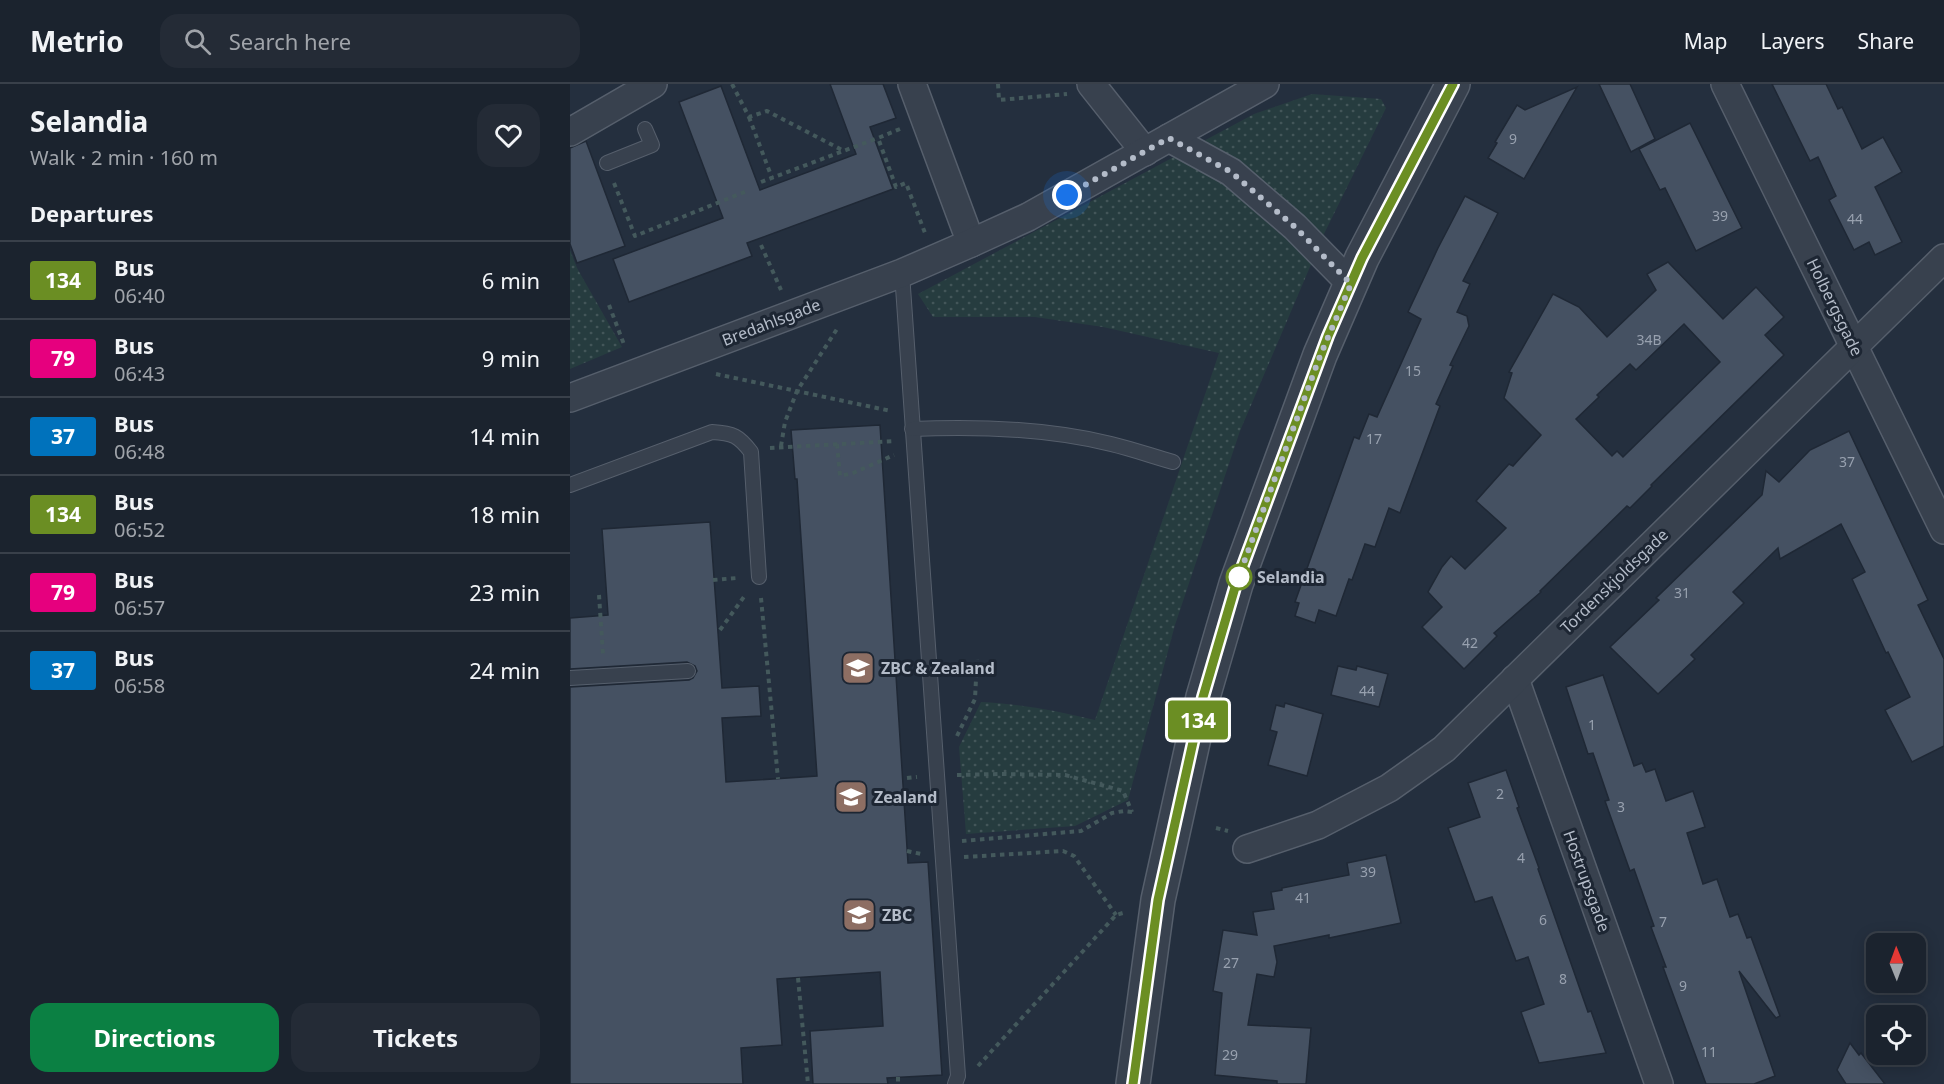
<!DOCTYPE html>
<meta charset="utf-8">
<style>
body{margin:0;font-family:"Noto Sans",sans-serif;background:#242b36;color:#f1f3f6;height:100vh;display:flex;flex-direction:column;font-size:22px;white-space:nowrap}
*{box-sizing:border-box;margin:0}
p{font-size:20px;color:#a0a4aa}
.icon{flex:none;width:33px;height:33px;fill:none;stroke:currentColor;stroke-width:2;stroke-linecap:round;stroke-linejoin:round}
.map{position:relative;flex:1;overflow:hidden}
.details{display:flex;flex-direction:column;background:#1b232e;width:570px}
.details>*{flex:none}
.badge{padding:0 12px;border-radius:4px;font-size:21px;line-height:39px}
.needle{width:39px;rotate:359deg}
.fabs{position:absolute;left:1296px;top:849px;display:grid;gap:12px}
.fabs a{display:grid;place-items:center;width:60px;height:60px;border-radius:12px;background:#1b232e;box-shadow:0 3px 15px #0003,0 0 0 2px #39404a;font-size:30px}
.you{position:absolute;width:30px;height:30px;margin:-15px;border:4px solid #fff;border-radius:50%;background:#1a73e8;box-shadow:0 0 0 9px #1a73e833}
.map>.badge{position:absolute;translate:-50% -50%;box-shadow:0 0 0 3px #fff}
h2{padding:0 30px;font-size:22px;line-height:54px}
.round{display:grid;place-items:center;flex:none;width:63px;height:63px;border-radius:18px;background:#242b36}
.head{display:flex;align-items:center;justify-content:space-between;height:102px;padding:0 30px}
h1{font-size:28px;font-weight:700;line-height:45px}
.button{display:flex;gap:12px;margin-top:auto;padding:12px 30px}
.button a{flex:1;height:69px;border-radius:18px;background:#0b8043;color:#fff;font-size:24px;font-weight:700;line-height:69px;text-align:center}
.button a+a{background:#242b36;color:#f1f3f6}
ul{padding:0;list-style:none}
li{display:flex;align-items:center;gap:18px;height:78px;padding:0 30px;border-top:2px solid #39404a}
li div{flex:1}
li b{display:block;font-size:22px}
li em{font-style:normal}
li .badge{min-width:66px;font-weight:700;text-align:center}
header{display:flex;align-items:center;gap:36px;box-sizing:border-box;height:84px;padding:0 30px;background:#1b232e;border-bottom:2px solid #39404a}
header strong{font-size:28px}
nav{display:flex;gap:33px;margin-inline-start:auto;font-size:21px}
.search{width:420px;height:54px;background:#242b36;display:flex;align-items:center;gap:15px;box-sizing:border-box;padding:0 21px;border-radius:18px;color:#a0a4aa;font-size:22px}
main{display:flex;flex:1;min-height:0}
.map>svg:first-child{display:block}
.park{fill:url(#park-dots)}
.building{fill:#455162;stroke:#1f2835;stroke-width:1.5;fill-rule:evenodd}
.lines{fill:none;stroke-linecap:round;stroke-linejoin:round}
.service-casing{stroke:#565f6c;stroke-width:16}
.minor-casing{stroke:#565f6c;stroke-width:30}
.tertiary-casing{stroke:#565f6c;stroke-width:36}
.path{stroke:#44595c;stroke-width:4;stroke-dasharray:4.5 4.5;stroke-linecap:butt}
.service{stroke:#38414e;stroke-width:14}
.minor{stroke:#38414e;stroke-width:27}
.tertiary{stroke:#38414e;stroke-width:33}
.line-casing{stroke:#fff;stroke-width:14}
.line{stroke:#6b8e23;stroke-width:9}
.walk{stroke:#b4bcc9;stroke-width:6;stroke-dasharray:0 10.8}
.stop-dot{fill:#fff;stroke:#6b8e23;stroke-width:3}
.labels{text-anchor:middle;stroke-width:6;stroke-linejoin:round;paint-order:stroke}
.number-label{font-size:14px;fill:#98a1af}
.street-label{font-size:16px;fill:#b4bcc9;stroke:#1d2633}
.stop-label{font-size:16px;font-weight:bold;fill:#b4bcc9;stroke:#1d2633;text-anchor:start}
.poi-label{font-size:16px;font-weight:bold;fill:#b4bcc9;stroke:#1d2633;text-anchor:start}
</style>
<header>
<strong>Metrio</strong>
<div class="search"><svg class="icon" aria-label="search" viewBox="0 0 24 24"><circle cx="10" cy="10" r="6"/><path d="M15 15l6 6"/></svg>Search here</div>
<nav><a>Map</a><a>Layers</a><a>Share</a></nav>
</header>
<main>
<section class="details">
<div class="head"><div><h1>Selandia</h1><p>Walk · 2 min · 160 m</p></div><a class="round"><svg class="icon" aria-label="heart" viewBox="0 0 24 24"><path d="M12 20l-8-8c-3-5 5-10 8-4 3-6 11-1 8 4z"/></svg></a></div>
<h2>Departures</h2>
<ul>
<li><span class="badge" style="background:#6b8e23;color:#fff">134</span><div><b>Bus</b><p>06:40</p></div><em>6 min</em></li>
<li><span class="badge" style="background:#e6007e;color:#fff">79</span><div><b>Bus</b><p>06:43</p></div><em>9 min</em></li>
<li><span class="badge" style="background:#0072bc;color:#fff">37</span><div><b>Bus</b><p>06:48</p></div><em>14 min</em></li>
<li><span class="badge" style="background:#6b8e23;color:#fff">134</span><div><b>Bus</b><p>06:52</p></div><em>18 min</em></li>
<li><span class="badge" style="background:#e6007e;color:#fff">79</span><div><b>Bus</b><p>06:57</p></div><em>23 min</em></li>
<li><span class="badge" style="background:#0072bc;color:#fff">37</span><div><b>Bus</b><p>06:58</p></div><em>24 min</em></li>
</ul>
<div class="button"><a>Directions</a><a>Tickets</a></div>
</section>
<div class="map">
<svg width="1374" height="1000" viewBox="0 0 1374 1000">
<defs>
<pattern id="park-dots" width="8" height="8" patternUnits="userSpaceOnUse" patternTransform="scale(1.5)"><rect width="8" height="8" fill="#263c3f"/><path d="M2 2h.1M6 6h.1" fill="none" stroke="#435659" stroke-width="1.8" stroke-linecap="round"/></pattern>
</defs>
<rect width="100%" height="100%" fill="#242f3e"/>
<g class="park">
<path d="M 742,10 L 811,15 L 816,24 L 754,150 L 670,347 L 605,541 L 558,716 L 505,742 L 396,750 L 389,663 L 411,618 C 450,620 487,627 525,636 L 649,269 L 533,243 L 465,233 L 363,233 L 348,210 L 684,30 Z"/>
<polygon points="0,166 7,184 52,263 0,285"/>
</g>
<g class="building">
<polygon points="260,0 313,0 326,34 300,43 323,105 177,159 182,172 59,218 43,175 153,134 109,18 151,2 190,106 286,70"/>
<polygon points="1029,0 1060,0 1085,55 1061,68"/>
<polygon points="1202,0 1256,0 1268,25 1272,23 1292,65 1313,53 1332,88 1305,103 1332,158 1305,171 1299,158 1284,166 1259,116 1266,112 1248,73 1240,77"/>
<polygon points="1007,3 954,95 918,74 927,59 925,58 947,21 955,26"/>
<polygon points="1120,39 1172,144 1126,167 1095,104 1090,106 1069,65"/>
<polygon points="16,57 55,162 7,179 0,160 0,64"/>
<polygon points="895,112 928,129 893,197 900,200 887,228 897,232 899,242 880,281 883,282 866,320 870,322 830,429 819,424 805,463 795,460 782,496 779,495 766,532 749,526 745,539 725,532 729,519 725,518 784,353 789,355 799,330 807,333 851,235 838,228 868,164"/>
<path d="M 1098,178 L 1153,235 L 1186,203 L 1214,233 L 1195,251 L 1214,271 L 1081,401 L 1082,402 L 1060,424 L 1057,422 L 970,507 L 971,508 L 924,549 L 927,552 L 894,585 L 852,543 L 872,523 L 858,508 L 872,483 L 881,472 L 895,485 L 936,444 L 906,417 L 939,380 L 943,382 L 971,351 L 934,314 L 942,289 L 939,288 L 983,210 L 1009,223 L 1037,253 L 1086,206 L 1077,190 ZM 1114,240 L 1150,278 L 1053,373 L 1047,367 L 1042,372 L 1006,335 L 1029,313 L 1027,311 L 1060,280 L 1066,286 Z"/>
<polygon points="310,341 338,779 358,778 372,991 317,994 318,1000 243,1000 240,947 313,942 310,888 207,895 212,961 171,964 173,1000 0,1000 0,603 119,596 123,594 127,587 125,582 117,578 0,585 0,534 38,531 32,445 140,438 152,604 189,602 191,632 152,634 156,698 247,692 227,395 225,395 221,346"/>
<polygon points="1279,347 1358,516 1348,521 1374,575 1374,662 1342,678 1315,626 1340,613 1318,568 1316,569 1282,495 1295,488 1271,440 1210,475 1208,464 1163,508 1174,519 1121,571 1125,575 1088,610 1040,563 1089,516 1086,514 1192,411 1196,387 1209,398 1240,366"/>
<polygon points="768,582 786,586 787,582 818,590 809,623 761,611"/>
<polygon points="1033,591 1064,682 1072,679 1076,688 1085,685 1096,717 1123,707 1135,743 1117,749 1133,800 1147,795 1160,833 1168,830 1177,854 1181,853 1210,932 1206,934 1169,887 1205,992 1184,1000 1136,1000 1093,883 1096,883 1081,843 1084,842 1064,785 1060,787 1035,717 1039,716 1023,669 1018,670 996,603"/>
<polygon points="715,619 753,630 737,692 698,681 707,648 700,646 706,621 714,623"/>
<polygon points="936,686 949,723 947,724 969,784 968,785 1018,928 1021,927 1036,969 969,979 951,928 974,920 958,873 946,877 922,813 905,818 878,744 910,733 898,699"/>
<polygon points="816,771 831,839 759,854 759,851 704,862 707,878 704,893 687,890 678,941 741,944 736,1000 707,1000 707,997 645,991 652,909 643,907 653,846 687,851 683,828 704,825 701,808 712,806 712,804 779,791 777,779"/>
<polygon points="1280,959 1289,971 1291,969 1315,1000 1276,1000 1267,986"/>
</g>
<g class="lines">
<defs>
<g id="service">
<polyline points="37,79 82,61 75,45"/>
<polyline points="332,189 388,992 385,1000"/>
<path d="M 342,345 C 409,342 476,344 541,360 C 562,365 582,372 603,378"/>
<path d="M 0,401 L 142,348 C 163,349 169,352 181,368 L 189,493"/>
<polyline points="0,594 118,587"/>
</g>
<g id="minor">
<polyline points="342,0 401,159"/>
<polyline points="521,0 575,68"/>
<polyline points="1155,0 1374,446"/>
<polyline points="0,48 83,0"/>
<polyline points="599,54 661,88 725,143 781,200"/>
<polyline points="0,314 332,189 401,159 458,133 695,0"/>
<polyline points="945,595 1089,1000"/>
<polyline points="677,765 748,741 819,704 874,665 1374,174"/>
</g>
<polyline id="tertiary" points="563,1000 588,816 633,613 666,500 750,271 792,174 883,0"/>
</defs>
<use href="#service" class="service-casing"/>
<use href="#minor" class="minor-casing"/>
<use href="#tertiary" class="tertiary-casing"/>
<g class="path">
<polyline points="162,0 179,33 197,27 274,67"/>
<polyline points="428,0 429,16 497,10"/>
<polyline points="179,33 202,94"/>
<polyline points="330,45 308,54 326,103 336,99 355,149"/>
<polyline points="191,98 308,54"/>
<polyline points="44,99 65,152 177,107"/>
<polyline points="191,161 211,206"/>
<polyline points="39,221 55,263"/>
<polyline points="146,290 321,327"/>
<polyline points="267,360 270,392 283,389 324,371"/>
<polyline points="211,362 215,338 227,307 267,245"/>
<polyline points="200,364 324,357"/>
<polyline points="143,496 167,494"/>
<polyline points="29,511 33,570"/>
<polyline points="191,514 208,695"/>
<polyline points="150,546 176,510"/>
<polyline points="387,652 405,615 407,575"/>
<polyline points="387,691 430,690 495,691 553,707 562,728"/>
<polyline points="337,694 347,693"/>
<polyline points="646,744 658,747"/>
<polyline points="392,757 511,747 542,729 554,727 562,728"/>
<polyline points="337,767 351,770"/>
<polyline points="394,773 493,767 504,772 546,831"/>
<polyline points="228,894 238,1000"/>
<polyline points="408,982 546,831 556,828"/>
<polyline points="328,993 328,1000"/>
</g>
<use href="#service" class="service"/>
<use href="#minor" class="minor"/>
<use href="#tertiary" class="tertiary"/>
</g>
<g class="lines">
<defs>
<polyline id="line" points="563,1000 588,816 633,613 666,500 758,252 792,174 883,0"/>
</defs>
<use href="#line" class="line-casing"/>
<use href="#line" class="line"/>
<polyline class="walk" points="497,111 599,54 661,88 725,143 781,200 750,272 666,500 669,493"/>
</g>
<defs>
<symbol id="school-square" viewBox="-11 -11 22 22"><rect x="-9" y="-9" width="18" height="18" rx="4" fill="#8d6e63" stroke="#1d2633"/><path d="M0-5L7-2L0 1L-7-2ZM-4 1L0 2.5L4 1V4Q0 6-4 4Z" fill="#fff"/></symbol>
<symbol id="university-square" viewBox="-11 -11 22 22"><rect x="-9" y="-9" width="18" height="18" rx="4" fill="#8d6e63" stroke="#1d2633"/><path d="M0-5L7-2L0 1L-7-2ZM-4 1L0 2.5L4 1V4Q0 6-4 4Z" fill="#fff"/></symbol>
</defs>
<g fill-rule="evenodd">
<use href="#school-square" x="269" y="565" width="38" height="38"/>
<use href="#university-square" x="262" y="694" width="38" height="38"/>
<use href="#university-square" x="270" y="812" width="38" height="38"/>
</g>
<circle class="stop-dot" cx="669" cy="493" r="12"/>
<g class="labels">
<g class="number-label">
<text x="943" y="60">9</text>
<text x="1150" y="137">39</text>
<text x="1285" y="140">44</text>
<text x="1079" y="261">34B</text>
<text x="843" y="292">15</text>
<text x="804" y="360">17</text>
<text x="1277" y="383">37</text>
<text x="1112" y="514">31</text>
<text x="900" y="564">42</text>
<text x="797" y="612">44</text>
<text x="1022" y="646">1</text>
<text x="930" y="715">2</text>
<text x="1051" y="728">3</text>
<text x="951" y="779">4</text>
<text x="798" y="793">39</text>
<text x="733" y="819">41</text>
<text x="973" y="841">6</text>
<text x="1093" y="843">7</text>
<text x="661" y="884">27</text>
<text x="993" y="900">8</text>
<text x="1113" y="907">9</text>
<text x="1139" y="973">11</text>
<text x="660" y="976">29</text>
</g>
<g class="street-label">
<text transform="translate(1265 223) rotate(64)" y="6">Holbergsgade</text>
<text transform="translate(201 238) rotate(-21)" y="6">Bredahlsgade</text>
<text transform="translate(1044 497) rotate(-44)" y="6">Tordenskjoldsgade</text>
<text transform="translate(1017 797) rotate(70)" y="6">Hostrupsgade</text>
</g>
<g class="stop-label">
<text x="687" y="499">Selandia</text>
</g>
<g class="poi-label">
<text x="311" y="590">ZBC &amp; Zealand</text>
<text x="304" y="719">Zealand</text>
<text x="312" y="837">ZBC</text>
</g>
</g>
</svg>
<div class="fabs">
<a><svg class="needle" viewBox="-14 -14 28 28"><path d="M0-13l5 13h-10z" fill="#e53935"/><path d="M0 13l5-13h-10z" fill="#a0a4aa"/></svg></a>
<a><svg class="icon" aria-label="locate" viewBox="0 0 24 24"><circle cx="12" cy="12" r="6"/><path d="M12 2v4M12 18v4M2 12h4M18 12h4"/></svg></a>
</div>
<div class="you" style="left:497px;top:111px"></div>
<b class="badge" style="left:628px;top:636px;background:#6b8e23;color:#fff">134</b>
</div>
</main>
